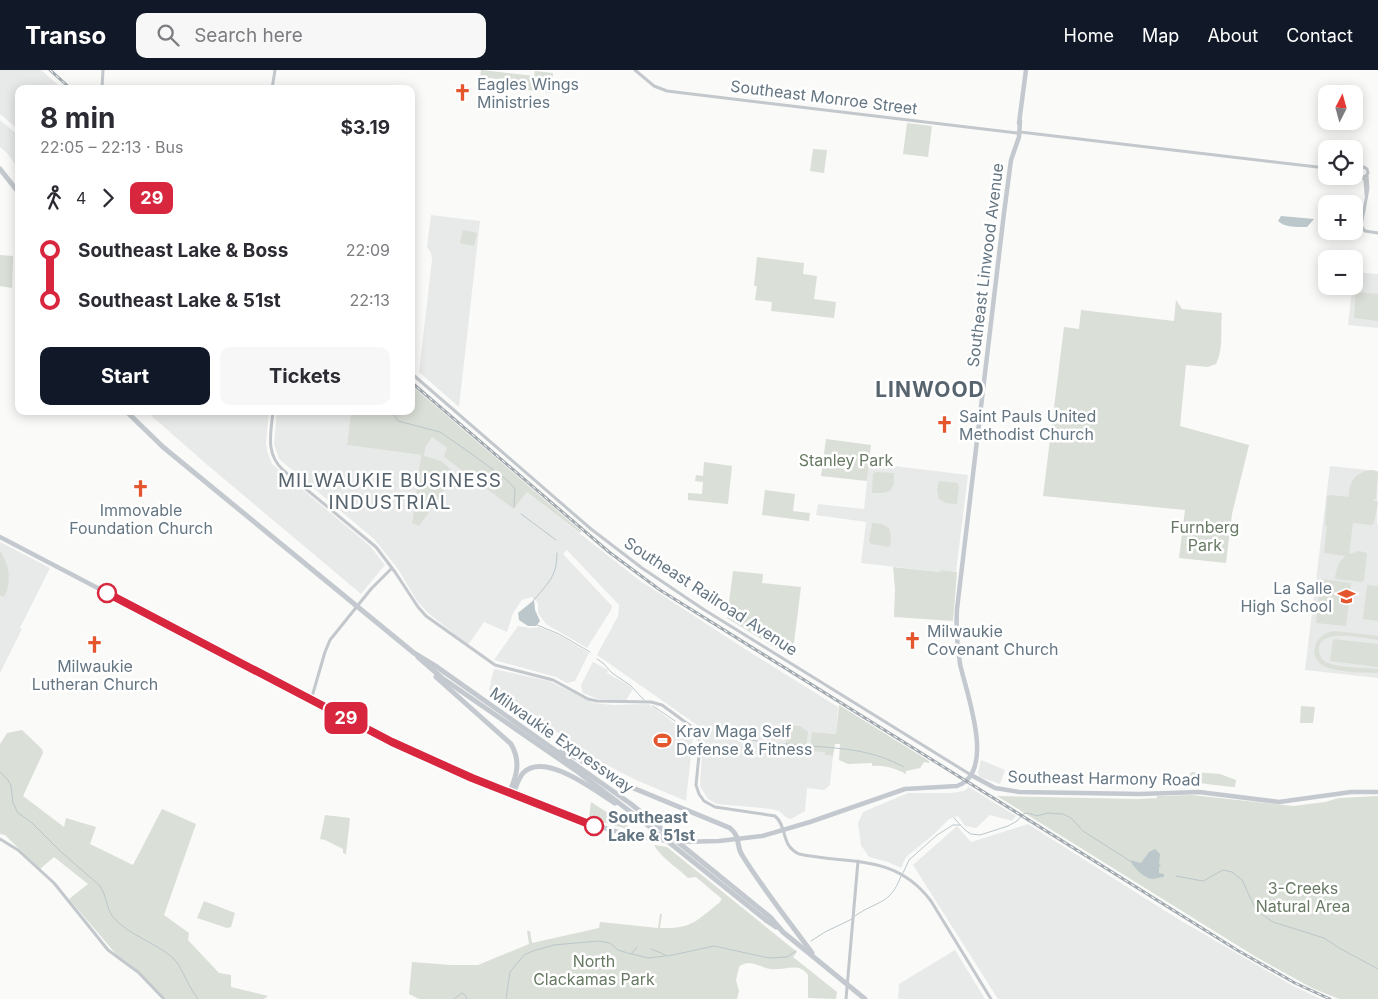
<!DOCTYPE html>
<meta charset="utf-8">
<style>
body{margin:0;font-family:Inter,sans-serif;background:#f7f7f7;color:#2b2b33;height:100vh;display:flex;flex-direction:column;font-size:19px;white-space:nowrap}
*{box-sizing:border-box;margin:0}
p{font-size:16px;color:#7c7c81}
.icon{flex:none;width:28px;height:28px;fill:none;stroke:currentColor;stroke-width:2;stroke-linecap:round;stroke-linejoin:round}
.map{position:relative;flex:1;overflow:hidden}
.drawer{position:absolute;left:15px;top:15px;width:400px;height:330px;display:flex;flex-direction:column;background:#fff;border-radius:10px;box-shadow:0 2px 12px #0003}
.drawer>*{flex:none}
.badge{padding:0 10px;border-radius:8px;font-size:18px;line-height:32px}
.needle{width:32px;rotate:6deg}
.tools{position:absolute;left:1318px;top:15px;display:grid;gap:10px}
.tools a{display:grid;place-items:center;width:45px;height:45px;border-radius:10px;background:#fff;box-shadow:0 2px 12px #0003;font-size:25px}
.map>.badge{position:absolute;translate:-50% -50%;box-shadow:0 0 0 2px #fff}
.legs{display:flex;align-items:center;gap:8px;height:55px;padding:0 25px;font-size:16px}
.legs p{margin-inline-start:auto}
.summary{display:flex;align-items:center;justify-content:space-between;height:85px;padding:0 25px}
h1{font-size:28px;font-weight:700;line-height:38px}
.button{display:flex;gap:10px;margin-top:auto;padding:10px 25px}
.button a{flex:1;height:58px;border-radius:10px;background:#111827;color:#fff;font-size:20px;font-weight:700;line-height:58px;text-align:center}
.button a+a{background:#f7f7f7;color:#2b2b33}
ul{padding:0 25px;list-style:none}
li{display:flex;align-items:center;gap:18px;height:50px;font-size:19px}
li i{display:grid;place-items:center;width:8px;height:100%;margin:0 6px;background:currentColor}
li i::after{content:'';width:12px;height:12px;margin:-6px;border:4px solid;border-radius:50%;background:#fff}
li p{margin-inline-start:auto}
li:first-child i{background:linear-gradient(#0000 50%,currentColor 0)}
li:last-child i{background:linear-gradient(currentColor 50%,#0000 0)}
header{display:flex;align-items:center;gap:30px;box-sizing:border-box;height:70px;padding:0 25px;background:#111827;color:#fff}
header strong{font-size:24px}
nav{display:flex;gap:28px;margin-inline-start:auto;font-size:18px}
.search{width:350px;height:45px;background:#f7f7f7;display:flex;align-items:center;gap:12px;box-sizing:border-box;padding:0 18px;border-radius:10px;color:#7c7c81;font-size:19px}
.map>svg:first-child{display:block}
.built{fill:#e8e9e9}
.green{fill:#dadfd7}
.water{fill:#bbc7cb}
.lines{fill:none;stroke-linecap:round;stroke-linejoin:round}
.stream{stroke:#bbc7cb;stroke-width:1}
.minor{stroke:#c3c8cc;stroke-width:3}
.major{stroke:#c3c9ce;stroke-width:4.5}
.highway{stroke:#c3c9ce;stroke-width:5}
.rail-casing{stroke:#a2aab0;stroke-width:3}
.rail{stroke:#fff;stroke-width:1;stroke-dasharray:4;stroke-linecap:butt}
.line-1-casing{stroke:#fff;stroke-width:11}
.line-1{stroke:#d7263d;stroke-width:8}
.stop-1-dot{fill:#fff;stroke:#d7263d;stroke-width:2.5}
.labels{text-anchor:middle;stroke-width:5;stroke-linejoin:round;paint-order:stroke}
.poi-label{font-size:16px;fill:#657683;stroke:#fff;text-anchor:start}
.street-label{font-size:16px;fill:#657683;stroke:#fff}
.park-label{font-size:16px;fill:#687a64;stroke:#fff}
.stop-label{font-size:16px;font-weight:bold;fill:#657683;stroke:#fff;text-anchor:start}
.quarter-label{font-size:19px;letter-spacing:1px;fill:#57646e;stroke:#fff}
.district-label{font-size:21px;font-weight:bold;letter-spacing:1px;fill:#57646e;stroke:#fff}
</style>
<header>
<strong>Transo</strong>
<div class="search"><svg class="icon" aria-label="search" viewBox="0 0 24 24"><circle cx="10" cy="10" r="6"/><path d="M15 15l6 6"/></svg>Search here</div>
<nav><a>Home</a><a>Map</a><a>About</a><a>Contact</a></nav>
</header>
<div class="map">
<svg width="1378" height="929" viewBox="0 0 1378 929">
<rect width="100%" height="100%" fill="#fafaf8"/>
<g class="built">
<polygon points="0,0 41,0 63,19 19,19 19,60 0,44"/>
<polygon points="0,50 19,66 19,100 7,83 0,77"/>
<polygon points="431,145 480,151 459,337 419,302 432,190 431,183 427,177"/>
<polygon points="1354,202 1378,204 1378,258 1348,255"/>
<polygon points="146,341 269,341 266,373 267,381 272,394 370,476 385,495 361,524 204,392"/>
<polygon points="277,341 351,341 347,375 421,385 412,452 441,391 424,387 426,376 431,366 447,378 514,439 527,422 639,510 745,579 838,637 836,664 812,662 825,682 825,685 833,686 830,715 824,720 807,718 805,741 791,749 787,748 779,741 771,739 717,734 708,729 700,716 703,668 702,661 697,655 597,585 618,546 619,535 567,480 563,484 612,536 611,540 587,578 546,554 538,543 538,533 532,527 522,530 513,543 507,562 484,552 468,575 428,543 417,531 398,499 374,469 279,389 274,374"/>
<polygon points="869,393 968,405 956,502 941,500 940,502 861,493 866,452 816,445 818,434 864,439"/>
<polygon points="1330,396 1378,401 1377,453 1378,454 1378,608 1305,600"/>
<polygon points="0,472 50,498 20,558 22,559 0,603"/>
<polygon points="518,556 530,558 539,557 559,565 589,583 575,611 567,613 556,607 494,590"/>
<polygon points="593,592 608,600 607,603 627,614 633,619 626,630 598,629 583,623 581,615"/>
<polygon points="494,599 549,611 594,633 613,635 649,634 693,667 686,731 636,710 595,689 531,644 529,646 489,620"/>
<polygon points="981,690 1005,700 1000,714 980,707 978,703"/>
<polygon points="969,717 1016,746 1012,751 990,745 976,758 965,756 958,746 949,749 934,764 906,787 901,798 888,792 869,787 861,775 858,753 863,742 908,723 951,723 964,721"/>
<polygon points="1028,754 1178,849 1293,916 1321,929 998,929 913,795 957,756 971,772"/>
<polygon points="955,880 985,929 898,929 899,914"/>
</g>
<g class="green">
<polygon points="481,0 534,6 535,1 553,3 551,23 496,16 497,9 480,7"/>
<polygon points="907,53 932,56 928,87 903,84"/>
<polygon points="813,79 827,80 824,103 810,101"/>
<polygon points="463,160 477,163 474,176 460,173"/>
<polygon points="0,185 13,186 12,218 0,216"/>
<polygon points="757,187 804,193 803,204 817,206 814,229 836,232 834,248 771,241 772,232 755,230 757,216 754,216"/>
<polygon points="1356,222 1378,224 1378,251 1354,248"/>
<path d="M 1176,230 L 1182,239 L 1222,243 C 1220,261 1224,277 1216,294 L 1208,297 L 1186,295 L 1180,356 L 1249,375 L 1232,444 L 1226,493 L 1179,488 L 1185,440 L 1043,426 L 1064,257 L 1079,259 L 1081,240 L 1174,251 Z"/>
<polygon points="411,315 581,461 580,463 527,422 514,439 444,387 447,378 432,367 426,376 424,386 441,391 456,404 419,456 412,453 421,385 347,375 351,341 411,341"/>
<polygon points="826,369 871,375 867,411 821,406"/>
<polygon points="704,392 732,396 728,434 688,430 688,423 702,424 703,412 695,411 696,405 703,406"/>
<path d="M 1373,400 L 1378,402 L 1376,428 L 1373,430 L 1378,432 L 1374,453 L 1372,455 L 1353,453 L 1349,484 L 1359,481 L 1367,483 L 1364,510 L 1362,512 L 1335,509 C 1336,499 1338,493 1345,486 L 1324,483 L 1327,456 L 1325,455 L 1327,427 L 1330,425 L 1349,427 C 1349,411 1356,401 1373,400 Z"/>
<polygon points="876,402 894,403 894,414 890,421 882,423 872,423 873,404"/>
<polygon points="939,411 957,413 959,416 957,434 946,433 939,429 937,421"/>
<polygon points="765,420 795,424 793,441 810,443 809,451 762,445"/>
<polygon points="872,453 882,454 889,458 891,466 890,477 871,474 869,471"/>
<path d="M 0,481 C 10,496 12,511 4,527 L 0,525 Z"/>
<polygon points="893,497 940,502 941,500 957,502 953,551 894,547 895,519"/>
<polygon points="733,501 763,504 762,513 801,517 792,588 727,548"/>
<polygon points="1321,509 1351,513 1346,556 1316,553"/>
<polygon points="1367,515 1378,516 1378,551 1363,549"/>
<path d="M 1335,561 L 1378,566 L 1378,570 C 1364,569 1316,556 1319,582 C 1320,587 1323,591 1328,593 C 1341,598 1364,598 1378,599 L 1378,603 C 1365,603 1337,602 1326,597 C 1306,588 1314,563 1335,561 Z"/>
<polygon points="1333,569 1378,574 1378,597 1330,591"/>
<path d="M 839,635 L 929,691 L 929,693 L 924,692 L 920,698 L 906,701 L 906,704 C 894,698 885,695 872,696 L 872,693 L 848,694 L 839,690 L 840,674 L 835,674 L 833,686 L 825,685 L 825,682 L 810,681 L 812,662 L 836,664 Z"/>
<polygon points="1301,636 1315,637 1313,653 1300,653"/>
<polygon points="788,655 800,656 808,662 806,680 802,680 801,686 785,684"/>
<polygon points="22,660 42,679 43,683 23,726 64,757 66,748 96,757 90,774 133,795 162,739 196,754 164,845 189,863 188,870 219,903 231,905 231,917 268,926 264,929 166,929 134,897 116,884 69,829 88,814 54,787 40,799 5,765 0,764 0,674 7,663"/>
<path d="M 1192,702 L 1220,704 L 1236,710 L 1235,717 C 1217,716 1200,712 1182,712 Z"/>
<polygon points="1192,725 1293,736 1325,732 1339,728 1378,726 1378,929 1339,929 1312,918 1256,887 997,726 1137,729 1157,728 1157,726"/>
<polygon points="591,732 637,762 589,748"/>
<polygon points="325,745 350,748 346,784 343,783 343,779 325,770 320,769"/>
<path d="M 654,775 L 667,777 L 797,882 L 793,887 L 837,922 L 836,929 L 808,928 L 808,905 C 799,891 784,901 770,899 C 759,897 749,888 739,897 L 736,910 L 739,921 L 737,929 L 419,929 L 409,924 L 412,892 L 451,895 L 478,895 L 529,874 L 527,861 L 530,861 L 532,873 L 599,858 L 600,852 L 658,858 L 660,844 L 662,844 L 660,858 C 692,859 696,851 719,833 L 722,829 L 696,807 L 688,808 C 677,797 661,788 654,775 Z"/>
<polygon points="204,831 235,843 231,857 227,858 197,848"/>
</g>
<g class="water">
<path d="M 1281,146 L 1314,149 L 1307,157 C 1298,157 1285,158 1278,151 Z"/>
<polygon points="534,530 535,540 540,551 536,556 528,556 519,550 518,543"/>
<path d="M 1155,779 L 1160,784 L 1159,794 L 1161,796 L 1159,797 L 1159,803 L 1164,804 L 1164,807 C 1160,807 1155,809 1152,809 C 1144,808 1133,797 1130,790 L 1141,793 L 1149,782 Z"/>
</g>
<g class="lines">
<g class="stream">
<polyline points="391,341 398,351 440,362 469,382 507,410 515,419 514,437"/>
<polyline points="521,444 556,470"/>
<path d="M 533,531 C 548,513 557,507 557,483"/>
<polyline points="537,555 559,564 590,582"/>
<polyline points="597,589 603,593 612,603 630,615 644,630"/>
<polyline points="653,636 675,651"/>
<polyline points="679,654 692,664"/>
<polyline points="726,663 764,673 805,675"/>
<path d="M 811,676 C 847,679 872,680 904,697"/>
<path d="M 0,702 L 8,710 L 11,716 L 13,733 L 18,743 L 31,752 L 59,780 L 99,815 C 107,825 106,838 113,847 C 129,866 156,872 174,889 C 183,899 188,917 198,929"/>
<polyline points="954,748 965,760 971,764 980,765 1008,756 1017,751 1023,744 1028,743 1037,746 1048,743 1063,744 1071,748 1083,761 1130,791"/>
<polyline points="903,803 909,790 937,765 953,755 960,755"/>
<polyline points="1176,806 1203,811 1223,800 1232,802 1242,810 1256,840 1273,852 1324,868 1339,878 1378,899"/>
<path d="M 855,846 C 877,830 890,836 901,806"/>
<polyline points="811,871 825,862 852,849"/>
<polyline points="651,879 668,886 714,876 769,888 787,887 796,881"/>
<polyline points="632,884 648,888 665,886"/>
<polyline points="454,929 462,923 465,925 467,929"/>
<polyline points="506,929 510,902 524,885 533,881 554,875 598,871 610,873 618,880 631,884 637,877"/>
</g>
<g class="minor">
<polyline points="635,0 654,16 667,21 1017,63"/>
<polyline points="102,19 103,0"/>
<polyline points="272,19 275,0"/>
<polyline points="1020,62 1326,98"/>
<polyline points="1367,105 1368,119 1361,156 1365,161 1378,163"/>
<polyline points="1362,107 1366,106 1368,103 1367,99 1364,97 1359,99 1358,103 1365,110 1366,125"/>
<polyline points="411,303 591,459 642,498 703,539 971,705"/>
<path d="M 273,341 C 271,363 265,383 283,400 L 376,477 L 395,502 L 418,537 L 426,546 L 495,595 L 553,610 L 588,629 L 597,631 L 651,632 L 662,635 L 692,657 L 698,663 L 700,675 L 696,715 L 699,724 L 704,731 L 715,737 L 775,746 C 788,757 780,775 799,784 C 850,795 895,783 931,831 L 991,929"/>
<polyline points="311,630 325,582 330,570 371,519 392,498"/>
<polyline points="0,769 18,780 54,813 108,880 138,902 164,929"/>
<polyline points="846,929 858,791"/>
</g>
<g class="major">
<polyline points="1019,53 1026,0"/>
<polyline points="0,467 398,675 472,708 585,752 628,765 667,771"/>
<polyline points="971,705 995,718 1019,722 1140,724 1199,722 1279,732 1351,722 1378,722"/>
<path d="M 678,772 L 719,771 L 762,766 L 810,752 L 905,719 L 957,716 C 997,702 966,622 960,594 C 957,576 956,557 957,539 L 1004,143 L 1011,90 L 1019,67 L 1020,51"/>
</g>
<g class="highway">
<polyline points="0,99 19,123"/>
<polyline points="126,341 163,377 414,583 437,597 631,734 749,830 770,847 783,862 865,929"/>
<polyline points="418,587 442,608 578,702 640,749 767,851 776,857"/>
<path d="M 436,607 L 511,674 C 521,691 517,706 509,723"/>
<path d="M 562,680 L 626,715 L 730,758 C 742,769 735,774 742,785 C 763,819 788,850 812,883"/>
<path d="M 513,724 C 516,717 518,709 523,703 C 545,681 595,721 615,733"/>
</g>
<defs>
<g id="rail">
<polyline points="50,0 71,19"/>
<polyline points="411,312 609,482 660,520 1237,880 1295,913 1330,929"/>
</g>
</defs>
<use href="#rail" class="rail-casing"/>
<use href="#rail" class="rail"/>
</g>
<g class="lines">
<defs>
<polyline id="line-1" points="107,523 392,672 472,708 594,756"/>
</defs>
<use href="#line-1" class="line-1-casing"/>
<use href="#line-1" class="line-1"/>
</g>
<defs>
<symbol id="church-bare" viewBox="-9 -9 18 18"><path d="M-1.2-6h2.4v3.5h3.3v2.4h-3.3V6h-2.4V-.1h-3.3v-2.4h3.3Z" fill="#e4572e" stroke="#fff" stroke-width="2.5" paint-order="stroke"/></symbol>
<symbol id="school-bare" viewBox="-9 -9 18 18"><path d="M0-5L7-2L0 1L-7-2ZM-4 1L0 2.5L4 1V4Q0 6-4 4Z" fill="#e4572e" stroke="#fff" stroke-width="2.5" paint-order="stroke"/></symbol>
<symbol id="stadium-bare" viewBox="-9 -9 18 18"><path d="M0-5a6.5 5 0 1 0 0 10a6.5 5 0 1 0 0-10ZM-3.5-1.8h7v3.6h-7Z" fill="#e4572e" stroke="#fff" stroke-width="2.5" paint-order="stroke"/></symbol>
</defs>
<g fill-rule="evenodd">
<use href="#church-bare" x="450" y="10" width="25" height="25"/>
<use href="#church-bare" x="932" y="342" width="25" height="25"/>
<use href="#church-bare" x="128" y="406" width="25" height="25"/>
<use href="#school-bare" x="1334" y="514" width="25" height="25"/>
<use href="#church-bare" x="900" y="558" width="25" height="25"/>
<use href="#church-bare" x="82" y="562" width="25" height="25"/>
<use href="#stadium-bare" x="650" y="658" width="25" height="25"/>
</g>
<g class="stop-1-dot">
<circle cx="107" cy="523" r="9"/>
<circle cx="594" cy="756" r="9"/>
</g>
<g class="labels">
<g class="poi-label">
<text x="477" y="20">Eagles Wings<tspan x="477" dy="18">Ministries</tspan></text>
<text x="959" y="352">Saint Pauls United<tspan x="959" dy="18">Methodist Church</tspan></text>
<text x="141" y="446" text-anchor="middle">Immovable<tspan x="141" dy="18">Foundation Church</tspan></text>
<text x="1332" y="524" text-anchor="end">La Salle<tspan x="1332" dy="18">High School</tspan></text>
<text x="927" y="567">Milwaukie<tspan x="927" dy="18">Covenant Church</tspan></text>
<text x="95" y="602" text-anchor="middle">Milwaukie<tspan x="95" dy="18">Lutheran Church</tspan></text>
<text x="676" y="667">Krav Maga Self<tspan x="676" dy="18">Defense &amp; Fitness</tspan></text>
</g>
<g class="street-label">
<text transform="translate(824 27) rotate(7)" y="6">Southeast Monroe Street</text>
<text transform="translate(985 195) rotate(-83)" y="6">Southeast Linwood Avenue</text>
<text transform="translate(711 526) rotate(33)" y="6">Southeast Railroad Avenue</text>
<text transform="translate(562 670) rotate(35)" y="6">Milwaukie Expressway</text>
<text transform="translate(1104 708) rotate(1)" y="6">Southeast Harmony Road</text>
</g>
<g class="park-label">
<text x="846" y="396">Stanley Park</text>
<text x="1205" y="463">Furnberg<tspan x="1205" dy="18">Park</tspan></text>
<text x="1303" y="824">3-Creeks<tspan x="1303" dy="18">Natural Area</tspan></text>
<text x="594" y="897">North<tspan x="594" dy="18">Clackamas Park</tspan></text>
</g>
<g class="stop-label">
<text x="608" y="753">Southeast<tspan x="608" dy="18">Lake &amp; 51st</tspan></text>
</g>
<g class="quarter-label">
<text x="390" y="417">MILWAUKIE BUSINESS<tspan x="390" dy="22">INDUSTRIAL</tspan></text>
</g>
<g class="district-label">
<text x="930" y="327">LINWOOD</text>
</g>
</g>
</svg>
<div class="tools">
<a><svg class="needle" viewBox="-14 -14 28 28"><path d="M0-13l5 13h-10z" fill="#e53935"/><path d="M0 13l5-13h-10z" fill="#7c7c81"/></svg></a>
<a><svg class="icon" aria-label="locate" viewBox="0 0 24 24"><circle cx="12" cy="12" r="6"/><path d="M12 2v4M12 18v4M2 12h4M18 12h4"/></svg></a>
<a>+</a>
<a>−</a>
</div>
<b class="badge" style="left:346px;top:648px;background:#d7263d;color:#fff">29</b>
<section class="drawer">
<div class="summary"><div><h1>8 min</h1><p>22:05 – 22:13 · Bus</p></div><b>$3.19</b></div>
<div class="legs"><svg class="icon" aria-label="walk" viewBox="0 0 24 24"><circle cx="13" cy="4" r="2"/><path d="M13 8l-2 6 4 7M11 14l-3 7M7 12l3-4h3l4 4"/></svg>4<svg class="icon" aria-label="forward" viewBox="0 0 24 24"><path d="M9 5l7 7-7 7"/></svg><b class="badge" style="background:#d7263d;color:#fff">29</b></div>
<ul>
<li><i style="color:#d7263d"></i><b>Southeast Lake &amp; Boss</b><p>22:09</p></li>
<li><i style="color:#d7263d"></i><b>Southeast Lake &amp; 51st</b><p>22:13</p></li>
</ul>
<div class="button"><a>Start</a><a>Tickets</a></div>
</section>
</div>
